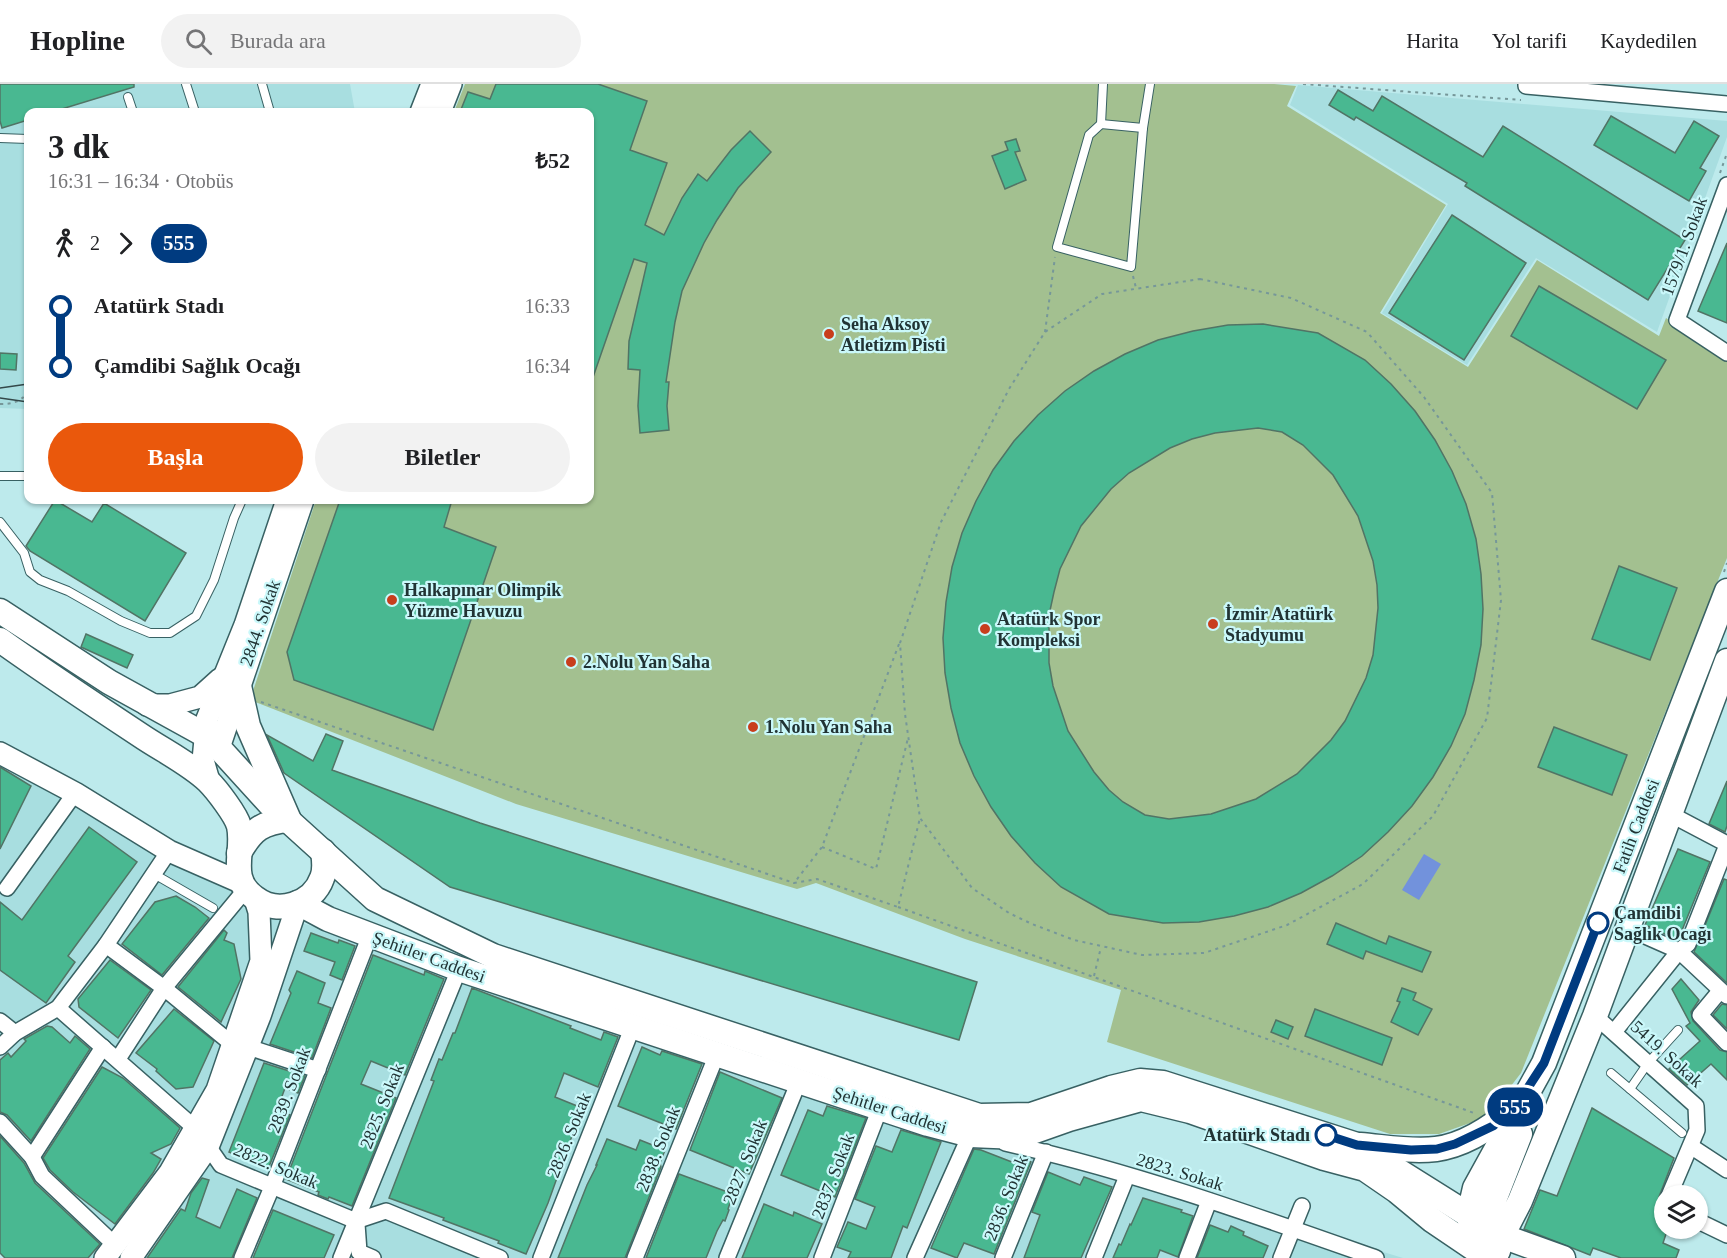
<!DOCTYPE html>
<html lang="tr">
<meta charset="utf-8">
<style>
body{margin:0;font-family:"Times New Roman",serif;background:#f2f2f2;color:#202124;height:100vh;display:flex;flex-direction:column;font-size:22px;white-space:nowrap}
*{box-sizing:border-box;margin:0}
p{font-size:20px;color:#757577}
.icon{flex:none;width:33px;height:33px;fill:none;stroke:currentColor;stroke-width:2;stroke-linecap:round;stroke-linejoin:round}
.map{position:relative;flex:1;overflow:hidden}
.details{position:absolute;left:24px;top:24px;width:570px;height:396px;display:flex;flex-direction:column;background:#fff;border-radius:12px;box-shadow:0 2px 4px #0004}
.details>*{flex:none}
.badge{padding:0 12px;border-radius:20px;font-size:21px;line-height:39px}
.tools{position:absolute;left:1654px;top:1101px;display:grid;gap:12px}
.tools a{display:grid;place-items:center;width:54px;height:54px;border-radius:50%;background:#fff;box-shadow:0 2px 4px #0004;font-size:30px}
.map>.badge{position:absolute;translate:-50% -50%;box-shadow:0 0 0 3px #fff}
.legs{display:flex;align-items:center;gap:9px;height:66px;padding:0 24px;font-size:20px}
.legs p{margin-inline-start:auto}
.headline{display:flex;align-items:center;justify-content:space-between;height:102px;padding:0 24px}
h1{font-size:33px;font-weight:700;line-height:45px}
.primary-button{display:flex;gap:12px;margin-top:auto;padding:12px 24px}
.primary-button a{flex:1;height:69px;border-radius:36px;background:#ea580c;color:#fff;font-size:24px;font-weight:700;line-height:69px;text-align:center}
.primary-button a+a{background:#f2f2f2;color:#202124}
ul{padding:0 24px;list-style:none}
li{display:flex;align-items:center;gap:21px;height:60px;font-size:22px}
li i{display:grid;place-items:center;width:9px;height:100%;margin:0 8px;background:currentColor}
li i::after{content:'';width:15px;height:15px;margin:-8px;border:4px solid;border-radius:50%;background:#fff}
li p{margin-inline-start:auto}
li:first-child i{background:linear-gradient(#0000 50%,currentColor 0)}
li:last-child i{background:linear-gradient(currentColor 50%,#0000 0)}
header{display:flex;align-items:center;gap:36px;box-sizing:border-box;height:84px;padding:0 30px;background:#fff;border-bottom:2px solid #e0e0e0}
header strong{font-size:28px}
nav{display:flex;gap:33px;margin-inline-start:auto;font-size:21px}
.search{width:420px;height:54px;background:#f2f2f2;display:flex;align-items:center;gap:15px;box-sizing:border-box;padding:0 21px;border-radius:33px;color:#757577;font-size:22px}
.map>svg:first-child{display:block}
.built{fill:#a8dee0}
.green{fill:#a3c090}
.water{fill:#7292dc}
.building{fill:#49b891;stroke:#517465;stroke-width:1.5;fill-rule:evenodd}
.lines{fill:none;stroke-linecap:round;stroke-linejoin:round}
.lane-casing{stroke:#386163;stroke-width:10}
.street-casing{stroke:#386163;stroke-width:18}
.secondary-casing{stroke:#386163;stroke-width:24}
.primary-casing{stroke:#386163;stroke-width:27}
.path{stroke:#769799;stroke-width:2;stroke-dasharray:3 4.5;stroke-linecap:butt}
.lane{stroke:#fff;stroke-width:8}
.street{stroke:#fff;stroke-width:15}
.secondary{stroke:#fff;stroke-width:21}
.primary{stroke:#fff;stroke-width:24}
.tram{stroke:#334849;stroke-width:1.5}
.line-1-casing{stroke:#fff;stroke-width:14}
.line-1{stroke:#003b80;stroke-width:9}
.poi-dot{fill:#c83e1d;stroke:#caf8fa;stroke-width:2}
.stop-1-dot{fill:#fff;stroke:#003b80;stroke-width:3}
.labels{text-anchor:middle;stroke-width:4.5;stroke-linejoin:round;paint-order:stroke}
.street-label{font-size:18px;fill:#213334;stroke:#caf8fa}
.poi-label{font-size:18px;font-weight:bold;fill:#213334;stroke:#caf8fa;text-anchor:start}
.stop-label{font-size:18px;font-weight:bold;fill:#213334;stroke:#caf8fa;text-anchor:start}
</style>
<header>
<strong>Hopline</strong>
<div class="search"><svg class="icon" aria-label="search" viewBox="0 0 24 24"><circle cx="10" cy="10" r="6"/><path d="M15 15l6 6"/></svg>Burada ara</div>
<nav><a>Harita</a><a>Yol tarifi</a><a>Kaydedilen</a></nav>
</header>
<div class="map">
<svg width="1727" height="1174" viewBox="0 0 1727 1174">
<rect width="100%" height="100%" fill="#bdeaec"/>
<g class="built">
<polygon points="0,0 350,0 355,28 28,28 28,325 0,324"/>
<polygon points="1298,1 1727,37 1727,53 1657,248 1536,174 1467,281 1382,229 1448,120 1290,21"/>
<polygon points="0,679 305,840 1403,1174 6,1174 0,1167"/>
</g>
<polygon class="green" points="465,0 1274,0 1296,2 1287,22 1446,121 1380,229 1468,283 1537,176 1659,252 1666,234 1727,275 1727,474 1521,989 1487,1033 1439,1050 1390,1050 1107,958 1121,906 965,855 816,799 797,805 516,720 250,616 316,416 590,416 590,28 454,28"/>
<polygon class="water" points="1424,770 1441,780 1419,816 1402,806"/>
<g class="building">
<polygon points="0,0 134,0 134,3 52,28 28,28 28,36 2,44 0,37"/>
<polygon points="496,0 598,0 647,17 630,66 667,79 645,141 664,151 682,114 698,90 707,97 731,66 750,47 771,68 738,104 717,136 704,159 682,207 675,238 666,298 669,298 667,322 669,346 640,349 638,322 640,286 628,285 629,257 647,179 634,175 591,299 590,299 590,28 460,28 468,8 490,15"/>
<polygon points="1338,6 1373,27 1382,12 1483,73 1503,42 1685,156 1648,216 1465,102 1467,99 1356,33 1354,36 1329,21"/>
<polygon points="1611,32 1675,69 1694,37 1719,52 1700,84 1706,87 1689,117 1594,61"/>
<polygon points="1016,55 1020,67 1015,68 1026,96 1005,105 992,72 1008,66 1005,58"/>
<polygon points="1452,131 1526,179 1464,276 1389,229"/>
<polygon points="1727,159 1727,239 1698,227"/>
<polygon points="1539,202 1666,276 1637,325 1511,252"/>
<path d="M 1263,240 L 1318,249 L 1365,276 L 1391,300 L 1415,327 L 1435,356 L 1452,387 L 1466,420 L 1476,455 L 1481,490 L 1483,525 L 1481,561 L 1474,596 L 1465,630 L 1451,662 L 1433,693 L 1412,722 L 1388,748 L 1362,772 L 1332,792 L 1301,809 L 1268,823 L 1234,832 L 1199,838 L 1163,839 L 1109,830 L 1061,803 L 1035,779 L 1011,752 L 991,723 L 974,692 L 960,659 L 951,624 L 945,589 L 943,554 L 946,518 L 952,483 L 962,449 L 976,417 L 993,386 L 1014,357 L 1038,331 L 1065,307 L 1094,287 L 1125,270 L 1158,256 L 1193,247 L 1228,241 ZM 1258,344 L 1282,348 L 1303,361 L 1333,391 L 1358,432 L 1373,477 L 1377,501 L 1378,524 L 1373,571 L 1366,594 L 1345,637 L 1331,656 L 1297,690 L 1256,715 L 1211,730 L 1169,735 L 1145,731 L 1123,718 L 1109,706 L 1094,688 L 1068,647 L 1053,602 L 1049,579 L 1049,531 L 1054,508 L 1060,485 L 1081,442 L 1111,405 L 1129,389 L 1170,364 L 1192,355 L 1215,349 Z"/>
<polygon points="0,269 17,270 16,286 0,285"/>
<polygon points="55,416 92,438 104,419 186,469 145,537 30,467 26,462"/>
<polygon points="340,416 452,416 444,443 496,463 433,646 294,596 287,568"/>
<polygon points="1619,482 1677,504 1650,576 1592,555"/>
<polygon points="86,550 133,571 127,584 81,563"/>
<polygon points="1554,643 1627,671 1612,711 1538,683"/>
<polygon points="326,650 343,657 332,686 480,739 977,898 959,956 450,803 284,689 267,651 313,677"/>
<polygon points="0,683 31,702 0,765"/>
<polygon points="1727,697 1727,742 1725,748 1709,740"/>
<polygon points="89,743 137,778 68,872 75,878 46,919 0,886 0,818 22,836"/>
<polygon points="1678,765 1710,778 1678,856 1645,841"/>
<polygon points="1724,795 1727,796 1727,899 1694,868"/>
<polygon points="176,812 195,823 209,834 162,891 122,860 155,818"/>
<polygon points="1336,839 1386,860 1389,852 1431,868 1422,888 1366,867 1363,875 1327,860"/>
<polygon points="224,846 227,849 224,856 234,860 241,895 221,938 178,903"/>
<polygon points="311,849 338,859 339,856 355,862 342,896 330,891 335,878 304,867"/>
<polygon points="373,871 424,891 425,887 444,895 405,991 371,977 361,1000 396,1014 352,1122 329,1113 328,1115 318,1111 319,1108 286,1095"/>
<polygon points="110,876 151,906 118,954 79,923 78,915"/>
<polygon points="297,887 325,899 318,919 331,924 312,974 270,960 291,909 289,906"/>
<polygon points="1681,895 1699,916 1691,928 1693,937 1720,966 1727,968 1727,996 1711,980 1687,1001 1669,985 1700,957 1686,942 1690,939 1672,905"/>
<polygon points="472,904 571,942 570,944 601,956 604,948 618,953 598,1003 564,989 555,1013 582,1024 548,1119 526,1170 498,1159 499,1157 443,1136 444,1134 389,1114 434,997 431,996 439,975 442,976 453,949 455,949"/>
<polygon points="1402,904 1416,909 1413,916 1432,925 1418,951 1391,938 1400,918 1397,917"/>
<polygon points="1722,920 1727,921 1727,945 1713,931"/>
<polygon points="174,925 214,957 193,1003 176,1005 156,987 157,985 136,969"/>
<polygon points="1315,925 1392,954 1382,981 1305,952"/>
<polygon points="1276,936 1293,943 1288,955 1271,948"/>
<polygon points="47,942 52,943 70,959 75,952 90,965 31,1057 7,1031 0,1028 0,976 8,969 11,973 26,957 24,955"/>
<polygon points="642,963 660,971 662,967 702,980 676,1045 618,1022"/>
<polygon points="264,979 305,992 298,1009 285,1004 277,1026 290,1031 268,1085 229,1068"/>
<polygon points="102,983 123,994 180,1044 171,1060 151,1069 161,1075 153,1089 115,1140 73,1108 50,1086 43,1074"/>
<polygon points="720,988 782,1014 749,1090 690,1066"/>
<polygon points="827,1022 866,1034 835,1113 781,1091 808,1026 823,1032"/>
<polygon points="1592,1024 1674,1074 1659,1113 1663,1119 1661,1122 1665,1124 1665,1144 1668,1144 1663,1159 1679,1166 1676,1174 1621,1174 1593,1164 1590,1171 1524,1145 1540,1106 1557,1112"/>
<polygon points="901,1046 941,1058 907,1144 903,1142 891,1174 848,1174 851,1168 837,1163 848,1138 866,1145 875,1123 855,1115 876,1062 892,1068"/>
<polygon points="0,1052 24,1079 35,1099 100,1160 88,1174 5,1174 0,1169"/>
<polygon points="607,1055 636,1066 640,1056 665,1066 660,1079 661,1083 625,1174 558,1174 587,1101 597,1081 596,1081"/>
<polygon points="974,1065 981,1066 1017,1080 1020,1074 1031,1078 994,1170 964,1159 957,1174 931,1164"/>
<polygon points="1048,1088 1080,1101 1084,1093 1112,1103 1081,1174 1024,1174 1040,1131 1032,1128"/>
<polygon points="679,1090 733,1110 728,1125 729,1126 725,1137 723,1136 717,1147 706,1174 646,1174"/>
<polygon points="202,1094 209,1096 196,1133 220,1144 237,1105 257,1114 232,1174 147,1174 181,1125 185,1127 191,1109"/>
<polygon points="1143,1114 1182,1126 1181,1128 1193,1132 1178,1173 1160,1166 1157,1174 1113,1174 1119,1160 1121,1161 1130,1140 1131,1141"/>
<polygon points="764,1120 793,1132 794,1128 822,1140 807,1174 742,1174"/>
<polygon points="273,1126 334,1151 324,1174 253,1174"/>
<polygon points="1210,1141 1228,1148 1231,1142 1244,1148 1243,1151 1268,1162 1263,1174 1197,1174"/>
</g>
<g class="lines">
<defs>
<g id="lane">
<polyline points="186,0 195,28"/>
<polyline points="262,0 270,28"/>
<polyline points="1103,0 1101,40 1089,51 1057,163 1131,183 1143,44 1150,0"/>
<polyline points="128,13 133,28"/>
<polyline points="1101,40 1143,44"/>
<polyline points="0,54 28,55"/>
<polyline points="0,392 28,392"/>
<polyline points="0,438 24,469 30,488 40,496 68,507 121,537 150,549 170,549 196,532 214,496 234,434 242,416"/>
<polyline points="154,790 213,824"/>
<polyline points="1611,989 1682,1049"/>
<polyline points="1630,1005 1648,979 1678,946"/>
</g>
<g id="street">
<polyline points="1526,0 1526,2 1727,20"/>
<polyline points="1727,101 1677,236 1727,269"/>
<polyline points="1670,730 1727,760"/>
<polyline points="7,804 75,709"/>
<polyline points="1627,844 1679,867 1727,912"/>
<polyline points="106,861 164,904 232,960 248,963 318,986"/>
<polyline points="1720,907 1700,931 1727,959"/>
<polyline points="58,924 196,1045 221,1081 356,1137 386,1127 500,1174"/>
<polyline points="1595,932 1696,1022 1697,1046 1669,1112"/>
<polyline points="0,937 15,949"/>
<polyline points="1614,948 1679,867 1688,860 1727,761"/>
<polyline points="0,963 15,949 58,924 106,861 169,767"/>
<polyline points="118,975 164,904 246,805"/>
<polyline points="0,1038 32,1073 42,1092 115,1161"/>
<path d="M 1005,1059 C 1131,1087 1254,1131 1376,1174"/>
<polyline points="1692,1063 1727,1086"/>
<polyline points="32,1073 103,963"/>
<polyline points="1698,1137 1727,1151"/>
<polyline points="357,1140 359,1168 373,1174"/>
<polyline points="242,1174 272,1103 370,851"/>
<polyline points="341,1174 459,885"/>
<polyline points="541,1174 633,942"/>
<polyline points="635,1174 717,970"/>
<polyline points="727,1174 799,997"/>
<polyline points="822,1174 880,1024"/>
<polyline points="915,1174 970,1051 976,1052"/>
<polyline points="1003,1174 1046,1068"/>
<polyline points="1094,1174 1127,1092"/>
<polyline points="1187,1174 1209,1117"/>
<polyline points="1281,1174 1302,1122"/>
</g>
<g id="secondary">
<polyline points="421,28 432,0"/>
<polyline points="440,28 451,0"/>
<polyline points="147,621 170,621 200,613 220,595"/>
<polyline points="219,664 303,416"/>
<polyline points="0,669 75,709 169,767 242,799"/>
<polyline points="209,697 203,676 207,635 245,541 287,416"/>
<polyline points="105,1174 170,1088 217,1006 261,877 259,828 255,815"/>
<polyline points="131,1174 208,1063 260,932 298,819"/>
</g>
<g id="primary">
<polyline points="0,527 109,598 205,651 219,664 269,719 375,815 493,872 979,1032 1031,1031 1111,1004 1140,997 1163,999 1357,1061 1502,1152 1563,1174"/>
<path d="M 0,556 C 46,589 93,620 140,651 C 162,666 189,679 208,697 C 217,706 236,731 239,742 C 245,768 227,794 255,814 C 278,832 313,820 322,794 C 326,785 324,776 323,767"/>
<path d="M 239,602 L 248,642 L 289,736 C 262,738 252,746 239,769"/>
<polyline points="298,819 328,835 459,885 928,1040 970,1051 1018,1053 1069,1035 1141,1015 1190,1027 1324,1074 1365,1085 1397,1107 1432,1136 1488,1174"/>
<path d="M 1360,1061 C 1385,1063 1411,1068 1436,1065 C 1466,1061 1492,1043 1514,1024"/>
<polyline points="1471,1145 1469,1130 1475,1104 1544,979 1727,507"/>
<polyline points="1490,1157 1495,1114 1520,1050"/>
<polyline points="1498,1167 1502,1152 1520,1117 1595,932 1727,577"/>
</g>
</defs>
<use href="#lane" class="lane-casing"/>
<use href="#street" class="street-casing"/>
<use href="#secondary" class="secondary-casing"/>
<use href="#primary" class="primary-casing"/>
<g class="path">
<polyline points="1303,0 1521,16"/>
<polyline points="1720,89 1727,69"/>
<polyline points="1133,192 1136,204"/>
<polygon points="1200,195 1291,214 1367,248 1424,313 1492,409 1501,516 1487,634 1433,732 1363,800 1287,841 1204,869 1142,871 1074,856 1032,840 1009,829 972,804 920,734 905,630 900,559 941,438 1009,305 1045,248 1102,210"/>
<polyline points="1045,248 1055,173"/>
<path d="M 0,320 C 13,320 19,318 28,309"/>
<polyline points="1724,488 1727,479"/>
<polyline points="899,560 822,763 794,799 817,795 898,823 920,734"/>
<polyline points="261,618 794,799"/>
<polyline points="822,763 876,785 908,654"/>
<polyline points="898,823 1474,1029"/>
<polyline points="1094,892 1101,863"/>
</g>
<use href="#lane" class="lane"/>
<use href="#street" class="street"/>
<use href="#secondary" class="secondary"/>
<use href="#primary" class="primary"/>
<g class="tram">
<polyline points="0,304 28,300"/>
<polyline points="0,314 28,318"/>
</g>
</g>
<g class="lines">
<defs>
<polyline id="line-1" points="1326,1051 1357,1061 1411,1066 1437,1065 1455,1060 1493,1042 1516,1022 1544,979 1598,839"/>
</defs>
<use href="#line-1" class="line-1-casing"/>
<use href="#line-1" class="line-1"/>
</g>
<g class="poi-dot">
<circle cx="829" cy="250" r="6"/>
<circle cx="392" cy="516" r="6"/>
<circle cx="1213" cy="540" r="6"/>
<circle cx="985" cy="545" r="6"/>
<circle cx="571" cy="578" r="6"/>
<circle cx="753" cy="643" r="6"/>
</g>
<g class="stop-1-dot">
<circle cx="1598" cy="839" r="10"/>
<circle cx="1326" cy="1051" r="10"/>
</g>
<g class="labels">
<g class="street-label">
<text transform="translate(1684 162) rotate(-70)" y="6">1579/1. Sokak</text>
<text transform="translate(260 539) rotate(-71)" y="6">2844. Sokak</text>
<text transform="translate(1636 742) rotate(-69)" y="6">Fatih Caddesi</text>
<text transform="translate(429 873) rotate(20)" y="6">Şehitler Caddesi</text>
<text transform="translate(1667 970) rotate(42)" y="6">5419. Sokak</text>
<text transform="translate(289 1006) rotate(-69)" y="6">2839. Sokak</text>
<text transform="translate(382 1022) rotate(-68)" y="6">2825. Sokak</text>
<text transform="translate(890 1026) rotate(18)" y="6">Şehitler Caddesi</text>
<text transform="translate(569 1051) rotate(-68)" y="6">2826. Sokak</text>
<text transform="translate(658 1065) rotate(-68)" y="6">2838. Sokak</text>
<text transform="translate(745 1078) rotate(-68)" y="6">2827. Sokak</text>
<text transform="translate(276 1082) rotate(23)" y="6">2822. Sokak</text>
<text transform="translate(1180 1088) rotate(17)" y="6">2823. Sokak</text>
<text transform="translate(833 1092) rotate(-69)" y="6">2837. Sokak</text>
<text transform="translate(1006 1114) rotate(-68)" y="6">2836. Sokak</text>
</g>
<g class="poi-label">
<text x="841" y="246">Seha Aksoy<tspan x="841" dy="21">Atletizm Pisti</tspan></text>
<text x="404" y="512">Halkapınar Olimpik<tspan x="404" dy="21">Yüzme Havuzu</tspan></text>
<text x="1225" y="536">İzmir Atatürk<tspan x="1225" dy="21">Stadyumu</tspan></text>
<text x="997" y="541">Atatürk Spor<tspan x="997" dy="21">Kompleksi</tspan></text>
<text x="583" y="584">2.Nolu Yan Saha</text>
<text x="765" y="649">1.Nolu Yan Saha</text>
</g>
<g class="stop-label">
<text x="1614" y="835">Çamdibi<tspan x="1614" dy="21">Sağlık Ocağı</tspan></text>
<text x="1310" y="1057" text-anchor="end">Atatürk Stadı</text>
</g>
</g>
</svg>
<div class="tools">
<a><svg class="icon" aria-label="layers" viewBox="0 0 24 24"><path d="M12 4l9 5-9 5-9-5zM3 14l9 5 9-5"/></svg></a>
</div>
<b class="badge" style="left:1515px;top:1023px;background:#003b80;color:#fff">555</b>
<section class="details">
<div class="headline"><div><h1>3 dk</h1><p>16:31 – 16:34 · Otobüs</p></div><b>₺52</b></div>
<div class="legs"><svg class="icon" aria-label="walk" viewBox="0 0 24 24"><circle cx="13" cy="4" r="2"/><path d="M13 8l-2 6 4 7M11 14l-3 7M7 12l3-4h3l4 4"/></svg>2<svg class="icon" aria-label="forward" viewBox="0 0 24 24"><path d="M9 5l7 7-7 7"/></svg><b class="badge" style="background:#003b80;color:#fff">555</b></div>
<ul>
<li><i style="color:#003b80"></i><b>Atatürk Stadı</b><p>16:33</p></li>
<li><i style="color:#003b80"></i><b>Çamdibi Sağlık Ocağı</b><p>16:34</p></li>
</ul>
<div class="primary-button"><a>Başla</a><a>Biletler</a></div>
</section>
</div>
